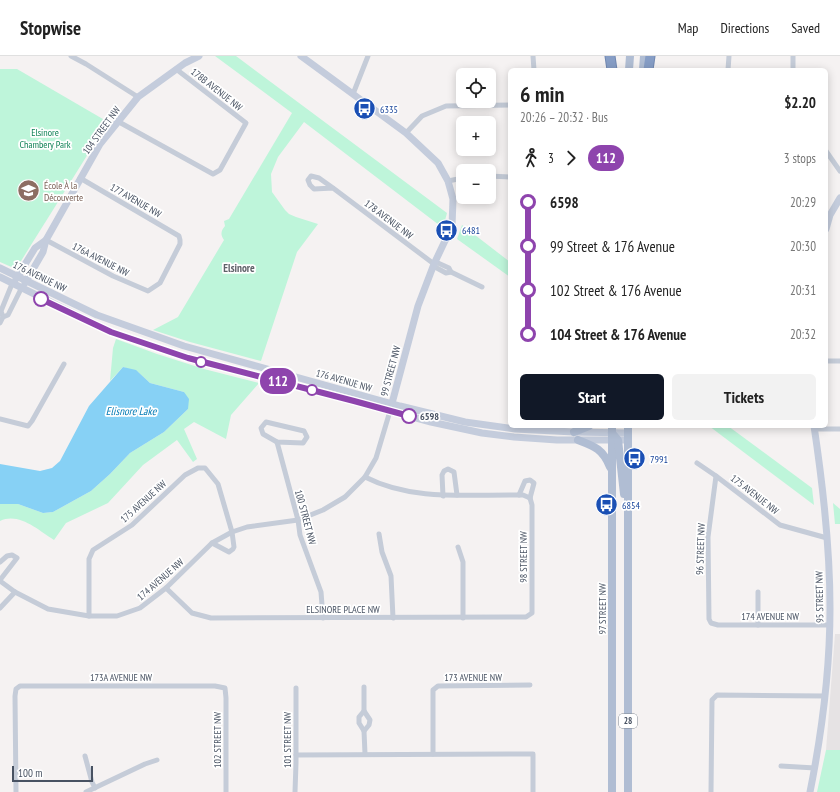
<!DOCTYPE html>
<meta charset="utf-8">
<style>
body{margin:0;font-family:"PT Sans Narrow",sans-serif;background:#f2f2f2;color:#222;height:100vh;display:flex;flex-direction:column;font-size:15px;white-space:nowrap}
*{box-sizing:border-box;margin:0}
p{font-size:13px;color:#767676}
.icon{flex:none;width:22px;height:22px;fill:none;stroke:currentColor;stroke-width:2;stroke-linecap:round;stroke-linejoin:round}
.map{position:relative;flex:1;overflow:hidden}
.sheet{position:absolute;left:508px;top:12px;width:320px;height:360px;display:flex;flex-direction:column;background:#fff;border-radius:6px;box-shadow:0 2px 10px #0003}
.sheet>*{flex:none}
.badge{padding:0 8px;border-radius:13px;font-size:14px;line-height:26px}
.tools{position:absolute;left:456px;top:12px;display:grid;gap:8px}
.tools a{display:grid;place-items:center;width:40px;height:40px;border-radius:6px;background:#fff;box-shadow:0 2px 10px #0003;font-size:20px}
.scale{position:absolute;left:12px;bottom:10px;width:81px;box-sizing:border-box;padding-left:4px;border:2px solid #485262;border-top:0;font-size:11px;line-height:14px;white-space:nowrap;color:#485262;-webkit-text-stroke:3px #fff;paint-order:stroke}
.map>.badge{position:absolute;translate:-50% -50%;box-shadow:0 0 0 2px #fff}
.legs{display:flex;align-items:center;gap:6px;height:44px;padding:0 12px;font-size:13px}
.legs p{margin-inline-start:auto}
.summary{display:flex;align-items:center;justify-content:space-between;height:68px;padding:0 12px}
h1{font-size:22px;font-weight:600;line-height:30px}
.cta{display:flex;gap:8px;margin-top:auto;padding:8px 12px}
.cta a{flex:1;height:46px;border-radius:6px;background:#111827;color:#fff;font-size:16px;font-weight:600;line-height:46px;text-align:center}
.cta a+a{background:#f2f2f2;color:#222}
ul{padding:0 12px;list-style:none}
li{display:flex;align-items:center;gap:14px;height:44px;font-size:15px}
li i{display:grid;place-items:center;width:6px;height:100%;margin:0 5px;background:currentColor}
li i::after{content:'';width:10px;height:10px;margin:-5px;border:3px solid;border-radius:50%;background:#fff}
li p{margin-inline-start:auto}
li:first-child i{background:linear-gradient(#0000 50%,currentColor 0)}
li:last-child i{background:linear-gradient(currentColor 50%,#0000 0)}
header{display:flex;align-items:center;gap:24px;box-sizing:border-box;height:56px;padding:0 20px;background:#fff;border-bottom:1px solid #e0e0e0}
header strong{font-size:19px}
nav{display:flex;gap:22px;margin-inline-start:auto;font-size:14px}
.map>svg:first-child{display:block}
.education{fill:#e6e3e4}
.green{fill:#bef5da}
.water{fill:#87d1f5}
.lines{fill:none;stroke-linecap:round;stroke-linejoin:round}
.highway-casing{stroke:#7188b1;stroke-width:11}
.street{stroke:#c5ccd8;stroke-width:5}
.secondary{stroke:#c4ccdc;stroke-width:7}
.primary{stroke:#b0bdd3;stroke-width:8}
.highway{stroke:#869dc5;stroke-width:9}
.line-1-casing{stroke:#fff;stroke-width:9}
.line-1{stroke:#8e44ad;stroke-width:6}
.stop-1-dot{fill:#fff;stroke:#8e44ad;stroke-width:2}
.labels{text-anchor:middle;stroke-width:3.5;stroke-linejoin:round;paint-order:stroke}
.shield{fill:#fff;stroke:#7f8691;stroke-width:1}
.shield-label{font-size:9px;font-weight:bold;fill:#485262}
.street-label{font-size:10px;fill:#485262;stroke:#fff}
.transit-label{font-size:10px;fill:#164399;stroke:#fff;text-anchor:start}
.park-label{font-size:10px;fill:#0e8255;stroke:#fff}
.education-label{font-size:10px;fill:#785e54;stroke:#fff;text-anchor:start}
.stop-label{font-size:10px;font-weight:bold;fill:#485262;stroke:#fff;text-anchor:start}
.neighbourhood-label{font-size:11px;font-weight:bold;fill:#5e6168;stroke:#fff}
.water-label{font-size:11px;font-style:italic;fill:#017ab4;stroke:#fff}
</style>
<header>
<strong>Stopwise</strong>
<nav><a>Map</a><a>Directions</a><a>Saved</a></nav>
</header>
<div class="map">
<svg width="840" height="736" viewBox="0 0 840 736">
<rect width="100%" height="100%" fill="#f5f2f2"/>
<polygon class="education" points="835,578 840,578 840,694 826,694"/>
<g class="green">
<path d="M 215,0 L 236,0 L 447,157 L 443,172 L 304,66 L 278,101 L 271,118 L 272,136 L 285,154 L 289,158 L 296,161 L 318,168 L 297,196 L 261,305 L 190,286 L 153,274 L 178,261 L 224,184 C 220,178 221,175 225,170 L 224,165 L 229,163 L 292,57 Z"/>
<polygon points="0,13 17,13 108,66 16,213 0,206"/>
<polygon points="462,169 510,206 510,221 457,183"/>
<path d="M 116,283 L 157,298 L 204,313 L 259,327 L 231,359 L 226,383 L 194,366 L 184,373 L 197,403 L 193,406 L 177,384 L 143,409 L 108,447 L 66,467 L 54,484 C 38,474 19,456 0,465 L 0,448 L 18,448 L 43,457 L 53,456 L 91,435 L 110,418 L 130,397 L 164,376 L 188,353 L 184,336 L 150,327 L 138,316 L 123,311 L 110,325 L 113,292 Z"/>
<polygon points="709,370 728,370 812,432 814,449"/>
<polygon points="833,447 840,453 840,468 835,468"/>
<polygon points="826,694 840,694 840,736 817,736"/>
</g>
<polygon class="water" points="123,311 136,314 150,327 184,336 189,343 188,353 164,376 130,397 110,418 91,435 53,456 43,457 18,448 0,448 0,408 40,415 52,412 60,405 89,350"/>
<g class="lines">
<defs>
<g id="highway">
<polyline points="610,0 612,14"/>
<polyline points="648,14 650,0"/>
</g>
</defs>
<use href="#highway" class="highway-casing"/>
<g class="street">
<polyline points="71,0 86,8 138,41"/>
<polyline points="533,0 534,14"/>
<polyline points="793,0 793,14"/>
<polyline points="728,14 729,0"/>
<polyline points="353,38 368,0"/>
<polyline points="119,66 213,118 220,114 246,67 176,13"/>
<polyline points="406,77 422,60 446,50 510,49"/>
<polyline points="826,95 840,115"/>
<polyline points="489,120 510,121"/>
<polyline points="448,125 463,122"/>
<polyline points="333,132 314,133 310,129 308,124 311,120 319,122 333,132 434,208 435,211 446,217 451,216 482,231"/>
<polyline points="46,184 113,220 148,235 160,227 180,188 180,184 179,180 80,122"/>
<polyline points="434,208 438,207 449,212 451,216"/>
<polyline points="3,261 1,255 12,228"/>
<polyline points="0,267 3,261 8,259 21,233"/>
<polyline points="826,305 840,305"/>
<polyline points="0,363 28,370 32,365 64,308"/>
<polygon points="266,366 304,375 307,381 303,387 277,386 263,378 261,372"/>
<polyline points="814,373 840,373"/>
<polyline points="277,386 298,464 300,479 321,536 323,562"/>
<polyline points="697,407 716,420 780,469 827,482"/>
<polyline points="716,420 708,481 709,563 711,567 718,569 829,569"/>
<path d="M 365,421 C 414,446 470,438 523,439 L 530,442"/>
<polyline points="519,439 525,425 530,424 534,427 530,442"/>
<polyline points="443,440 442,419 444,415 448,413 454,416 457,439"/>
<polyline points="379,478 382,496 391,520 393,562"/>
<polyline points="458,491 463,506 463,562"/>
<polyline points="0,506 7,500 12,499 17,502 0,524"/>
<polyline points="0,525 15,536 48,553 89,560 117,560 140,552 166,532 212,487 232,476 247,471 298,464 323,454 345,441 365,421 376,402 390,355"/>
<polyline points="166,532 192,557 211,562 526,561 532,557 532,449 530,442"/>
<polyline points="758,536 758,569"/>
<polyline points="0,552 15,536"/>
<polyline points="89,560 89,503 93,494 132,469 185,419 198,412 205,412 218,428 232,476 234,491 233,493 229,496 212,487"/>
<polyline points="364,631 364,655 359,661 359,667 364,675 365,698"/>
<polyline points="364,675 369,669 370,664 364,655"/>
<polyline points="433,698 433,634 438,630 530,629"/>
<polyline points="296,699 533,698 533,736"/>
<polyline points="85,700 92,726 95,732"/>
<polyline points="781,710 815,712"/>
<polyline points="16,736 15,640 16,633 20,630 215,630 225,632 226,642 226,736"/>
<polyline points="86,736 145,708 157,704"/>
<polyline points="295,736 296,707 296,632"/>
<polyline points="711,736 712,644 717,639 825,640"/>
</g>
<g class="secondary">
<polyline points="301,0 406,77 438,107 448,125 453,143 452,170 434,208 418,250 391,351"/>
<polyline points="826,173 830,159 840,142"/>
<polyline points="0,212 97,259 184,290 400,350 465,366 515,373 574,376 628,377"/>
<polyline points="0,221 111,276 187,302 354,345 431,366 482,377 514,381 557,384 628,384"/>
<polyline points="16,223 35,192 46,184"/>
<polyline points="25,227 43,196 46,184 100,88 138,41 185,7 199,0"/>
<path d="M 810,736 C 822,676 830,613 830,552 C 830,491 823,430 814,370"/>
</g>
<g class="primary">
<polyline points="629,14 630,0"/>
<polyline points="643,14 644,0"/>
<polyline points="612,370 612,736"/>
<polyline points="574,376 589,370"/>
<polyline points="612,377 618,384 624,438"/>
<path d="M 578,384 C 594,390 603,393 610,411"/>
<polyline points="628,736 628,370"/>
</g>
<use href="#highway" class="highway"/>
</g>
<g class="lines">
<defs>
<polyline id="line-1" points="41,243 111,276 188,302 354,345 409,360"/>
</defs>
<use href="#line-1" class="line-1-casing"/>
<use href="#line-1" class="line-1"/>
</g>
<defs>
<symbol id="bus-disc" viewBox="-11 -11 22 22"><circle r="9.5" fill="#1a4fb4" stroke="#fff"/><path d="M-5-6H5V4H4V6H2V4H-2V6H-4V4H-5ZM-3.5-4V0h7V-4ZM-3.5 1.2v1.5H-2V1.2ZM2 1.2v1.5H3.5V1.2Z" fill="#fff"/></symbol>
<symbol id="school-disc" viewBox="-11 -11 22 22"><circle r="9.5" fill="#8d6e63" stroke="#fff"/><path d="M0-5L7-2L0 1L-7-2ZM-4 1L0 2.5L4 1V4Q0 6-4 4Z" fill="#fff"/></symbol>
</defs>
<g fill-rule="evenodd">
<use href="#bus-disc" x="352" y="40" width="25" height="25"/>
<use href="#school-disc" x="16" y="122" width="25" height="25"/>
<use href="#bus-disc" x="434" y="162" width="25" height="25"/>
<use href="#bus-disc" x="622" y="390" width="25" height="25"/>
<use href="#bus-disc" x="594" y="436" width="25" height="25"/>
</g>
<g class="stop-1-dot">
<circle cx="41" cy="243" r="7"/>
<circle cx="201" cy="306" r="5"/>
<circle cx="312" cy="334" r="5"/>
<circle cx="409" cy="360" r="7"/>
</g>
<g class="labels">
<rect class="shield" x="619" y="658" width="18" height="14" rx="3"/>
<g class="shield-label">
<text x="628" y="668">28</text>
</g>
<g class="street-label">
<text transform="translate(217 33) rotate(38)" y="4">178B AVENUE NW</text>
<text transform="translate(101 74) rotate(-54)" y="4">104 STREET NW</text>
<text transform="translate(136 144) rotate(30)" y="4">177 AVENUE NW</text>
<text transform="translate(389 163) rotate(37)" y="4">178 AVENUE NW</text>
<text transform="translate(101 203) rotate(27)" y="4">176A AVENUE NW</text>
<text transform="translate(40 220) rotate(26)" y="4">176 AVENUE NW</text>
<text transform="translate(390 315) rotate(-75)" y="4">99 STREET NW</text>
<text transform="translate(344 324) rotate(16)" y="4">176 AVENUE NW</text>
<text transform="translate(755 438) rotate(38)" y="4">175 AVENUE NW</text>
<text transform="translate(143 445) rotate(-42)" y="4">175 AVENUE NW</text>
<text transform="translate(306 461) rotate(75)" y="4">100 STREET NW</text>
<text transform="translate(700 493) rotate(-88)" y="4">96 STREET NW</text>
<text transform="translate(523 501) rotate(-90)" y="4">98 STREET NW</text>
<text transform="translate(160 523) rotate(-41)" y="4">174 AVENUE NW</text>
<text transform="translate(819 541) rotate(-91)" y="4">95 STREET NW</text>
<text x="343" y="557">ELSINORE PLACE NW</text>
<text transform="translate(602 553) rotate(-90)" y="4">97 STREET NW</text>
<text x="770" y="564">174 AVENUE NW</text>
<text x="121" y="625">173A AVENUE NW</text>
<text x="473" y="625">173 AVENUE NW</text>
<text transform="translate(217 684) rotate(-90)" y="4">102 STREET NW</text>
<text transform="translate(287 684) rotate(-90)" y="4">101 STREET NW</text>
</g>
<g class="transit-label">
<text x="380" y="57">6335</text>
<text x="462" y="178">6481</text>
<text x="650" y="407">7991</text>
<text x="622" y="453">6854</text>
</g>
<g class="park-label">
<text x="45" y="80">Elsinore<tspan x="45" dy="12">Chambery Park</tspan></text>
</g>
<g class="education-label">
<text x="44" y="133">École À la<tspan x="44" dy="12">Découverte</tspan></text>
</g>
<g class="stop-label">
<text x="420" y="364">6598</text>
</g>
<g class="neighbourhood-label">
<text x="239" y="216">Elsinore</text>
</g>
<g class="water-label">
<text x="131" y="359">Elisnore Lake</text>
</g>
</g>
</svg>
<div class="tools">
<a><svg class="icon" aria-label="locate" viewBox="0 0 24 24"><circle cx="12" cy="12" r="6"/><path d="M12 2v4M12 18v4M2 12h4M18 12h4"/></svg></a>
<a>+</a>
<a>−</a>
</div>
<div class="scale">100 m</div>
<b class="badge" style="left:278px;top:325px;background:#8e44ad;color:#fff">112</b>
<section class="sheet">
<div class="summary"><div><h1>6 min</h1><p>20:26 – 20:32 · Bus</p></div><b>$2.20</b></div>
<div class="legs"><svg class="icon" aria-label="walk" viewBox="0 0 24 24"><circle cx="13" cy="4" r="2"/><path d="M13 8l-2 6 4 7M11 14l-3 7M7 12l3-4h3l4 4"/></svg>3<svg class="icon" aria-label="forward" viewBox="0 0 24 24"><path d="M9 5l7 7-7 7"/></svg><b class="badge" style="background:#8e44ad;color:#fff">112</b><p>3 stops</p></div>
<ul>
<li><i style="color:#8e44ad"></i><b>6598</b><p>20:29</p></li>
<li><i style="color:#8e44ad"></i><span>99 Street &amp; 176 Avenue</span><p>20:30</p></li>
<li><i style="color:#8e44ad"></i><span>102 Street &amp; 176 Avenue</span><p>20:31</p></li>
<li><i style="color:#8e44ad"></i><b>104 Street &amp; 176 Avenue</b><p>20:32</p></li>
</ul>
<div class="cta"><a>Start</a><a>Tickets</a></div>
</section>
</div>
